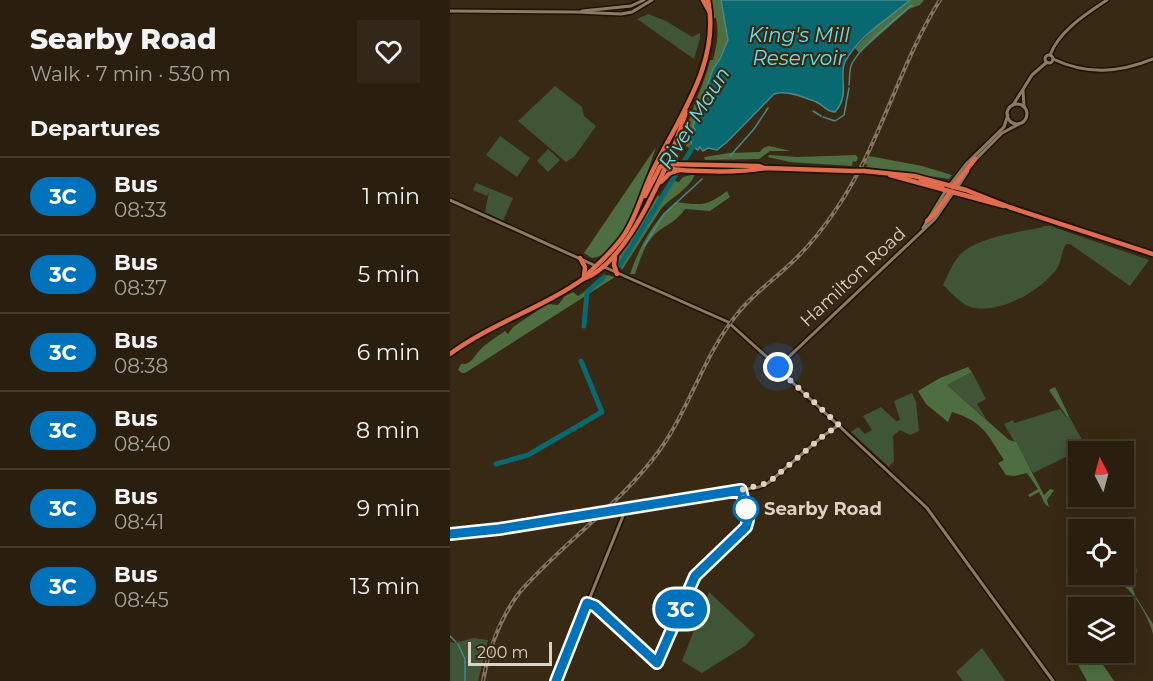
<!DOCTYPE html>
<meta charset="utf-8">
<style>
body{margin:0;font-family:Montserrat,sans-serif;background:#322718;color:#f1f3f6;height:100vh;display:flex;flex-direction:column;font-size:22px;white-space:nowrap}
*{box-sizing:border-box;margin:0}
p{font-size:20px;color:#a5a29e}
.icon{flex:none;width:33px;height:33px;fill:none;stroke:currentColor;stroke-width:2;stroke-linecap:round;stroke-linejoin:round}
.map{position:relative;flex:1;overflow:hidden}
.side{display:flex;flex-direction:column;background:#2a1f0f;width:450px}
.side>*{flex:none}
.badge{padding:0 12px;border-radius:20px;font-size:21px;line-height:39px}
.needle{width:39px;rotate:354deg}
.buttons{position:absolute;left:618px;top:441px;display:grid;gap:12px}
.buttons a{display:grid;place-items:center;width:66px;height:66px;border-radius:0px;background:#2a1f0f;box-shadow:0 3px 15px #0003,0 0 0 2px #463d2f;font-size:30px}
.scale{position:absolute;left:18px;bottom:15px;width:84px;box-sizing:border-box;padding-left:6px;border:3px solid #dbd1c4;border-top:0;font-size:16px;line-height:21px;white-space:nowrap;color:#dbd1c4;-webkit-text-stroke:4px #382914;paint-order:stroke}
.you{position:absolute;width:30px;height:30px;margin:-15px;border:4px solid #fff;border-radius:50%;background:#1a73e8;box-shadow:0 0 0 9px #1a73e833}
.map>.badge{position:absolute;translate:-50% -50%;box-shadow:0 0 0 3px #fff}
h2{padding:0 30px;font-size:22px;line-height:54px}
.round{display:grid;place-items:center;flex:none;width:63px;height:63px;border-radius:0px;background:#322718}
.headline{display:flex;align-items:center;justify-content:space-between;height:102px;padding:0 30px}
h1{font-size:28px;font-weight:800;line-height:45px}
ul{padding:0;list-style:none}
li{display:flex;align-items:center;gap:18px;height:78px;padding:0 30px;border-top:2px solid #463d2f}
li div{flex:1}
li b{display:block;font-size:22px}
li em{font-style:normal}
li .badge{min-width:66px;font-weight:700;text-align:center}
main{display:flex;flex:1;min-height:0}
.map>svg:first-child{display:block}
.green{fill:#3f5536}
.forest{fill:#4e6e41}
.water{fill:#096970;stroke:#488889;stroke-width:1.5}
.lines{fill:none;stroke-linecap:round;stroke-linejoin:round}
.stream{stroke:#488889;stroke-width:1.5}
.river{stroke:#096970;stroke-width:5}
.tertiary-casing{stroke:#1f1200;stroke-width:6}
.secondary-casing{stroke:#1f1200;stroke-width:6}
.trunk-casing{stroke:#1f1200;stroke-width:8}
.tertiary{stroke:#8c7b63;stroke-width:3}
.secondary{stroke:#8c7b63;stroke-width:3}
.trunk{stroke:#df6c4c;stroke-width:4.5}
.rail-casing{stroke:#837665;stroke-width:4}
.rail{stroke:#382914;stroke-width:1.5;stroke-dasharray:4.5;stroke-linecap:butt}
.trunk-bridge-casing{stroke:#1f1200;stroke-width:8;stroke-linecap:butt}
.trunk-bridge{stroke:#df6c4c;stroke-width:4.5}
.line-casing{stroke:#fff;stroke-width:14}
.line{stroke:#0072bc;stroke-width:9}
.walk{stroke:#dbd1c4;stroke-width:6;stroke-dasharray:0 10.8}
.stop-dot{fill:#fff;stroke:#0072bc;stroke-width:3}
.labels{text-anchor:middle;stroke-width:4.5;stroke-linejoin:round;paint-order:stroke}
.street-label{font-size:18px;fill:#dbd1c4;stroke:#382914}
.stop-label{font-size:18px;font-weight:bold;fill:#dbd1c4;stroke:#382914;text-anchor:start}
.water-label{font-size:20px;font-style:italic;fill:#68e0eb;stroke:#382914}
</style>
<main>
<section class="side">
<div class="headline"><div><h1>Searby Road</h1><p>Walk · 7 min · 530 m</p></div><a class="round"><svg class="icon" aria-label="heart" viewBox="0 0 24 24"><path d="M12 20l-8-8c-3-5 5-10 8-4 3-6 11-1 8 4z"/></svg></a></div>
<h2>Departures</h2>
<ul>
<li><span class="badge" style="background:#0072bc;color:#fff">3C</span><div><b>Bus</b><p>08:33</p></div><em>1 min</em></li>
<li><span class="badge" style="background:#0072bc;color:#fff">3C</span><div><b>Bus</b><p>08:37</p></div><em>5 min</em></li>
<li><span class="badge" style="background:#0072bc;color:#fff">3C</span><div><b>Bus</b><p>08:38</p></div><em>6 min</em></li>
<li><span class="badge" style="background:#0072bc;color:#fff">3C</span><div><b>Bus</b><p>08:40</p></div><em>8 min</em></li>
<li><span class="badge" style="background:#0072bc;color:#fff">3C</span><div><b>Bus</b><p>08:41</p></div><em>9 min</em></li>
<li><span class="badge" style="background:#0072bc;color:#fff">3C</span><div><b>Bus</b><p>08:45</p></div><em>13 min</em></li>
</ul>
</section>
<div class="map">
<svg width="703" height="681" viewBox="0 0 703 681">
<rect width="100%" height="100%" fill="#382914"/>
<g class="green">
<polygon points="198,14 216,21 242,37 250,33 250,38 244,59 187,19"/>
<polygon points="105,86 132,107 134,116 146,126 124,157 116,162 68,121"/>
<polygon points="50,136 80,158 67,177 36,155"/>
<polygon points="98,149 110,160 98,172 87,161"/>
<polygon points="26,183 63,198 53,221 35,212 39,192 37,196 23,190"/>
<path d="M 592,226 L 600,226 L 699,260 L 680,286 L 620,244 L 616,244 C 611,252 612,261 606,270 C 590,291 546,317 518,306 C 510,303 500,291 493,285 C 498,275 502,264 509,256 C 525,237 570,232 594,227 Z"/>
<polygon points="522,372 536,399 527,404 536,419 497,385"/>
<polygon points="462,393 466,402 469,431 460,435 450,430 443,436 444,461 439,467 401,432 408,427 415,434 422,430 413,416 431,407 446,421 450,420 444,401"/>
<path d="M 610,409 L 616,417 L 619,416 L 636,447 L 583,473 L 554,424 L 563,420 L 564,423 C 580,419 594,413 610,409 Z"/>
<polygon points="674,543 687,570 684,590 674,559"/>
<polygon points="259,592 305,635 295,646 252,673 232,661"/>
<polygon points="24,638 38,640 28,681 0,681 0,642 4,643"/>
<polygon points="532,648 555,681 513,681 506,672"/>
</g>
<g class="forest">
<path d="M 260,0 L 271,0 C 273,12 278,25 278,37 C 278,50 263,71 258,85 C 255,95 244,143 239,148 L 236,146 C 232,125 256,82 260,60 L 263,60 C 267,44 269,34 266,18 L 263,18 Z"/>
<polygon points="460,0 474,0 470,5 459,9 409,53 405,48 428,25"/>
<polygon points="319,146 341,151 320,151 309,159 255,160 254,157 279,153 310,152 313,148"/>
<path d="M 206,147 C 196,177 181,227 159,250 C 154,255 149,257 142,258 L 134,253 Z"/>
<polygon points="319,155 347,157 406,155 408,158 406,162 403,161 402,166 340,162 318,157"/>
<polygon points="419,156 472,166 502,175 499,179 416,167 418,165 414,164"/>
<path d="M 245,174 C 240,189 221,197 211,209 L 172,270 L 168,262 L 169,256 L 208,195 L 210,198 L 220,180 L 229,182 L 233,177 Z"/>
<path d="M 277,191 L 280,197 L 260,211 L 235,209 C 224,224 216,224 205,234 C 194,245 190,260 185,274 L 180,274 C 189,248 204,219 226,202 C 252,205 256,207 277,191 Z"/>
<path d="M 157,275 L 165,277 L 15,373 L 12,373 L 8,370 L 11,364 C 22,365 23,357 30,350 C 36,343 47,337 55,331 L 58,334 L 63,327 L 93,307 L 98,304 L 108,305 L 115,296 L 123,292 L 128,296 C 139,290 144,279 157,275 Z"/>
<path d="M 518,367 L 522,372 L 497,385 L 559,440 L 566,442 L 594,495 L 600,489 L 604,490 L 597,500 L 599,507 L 595,504 L 589,492 L 580,497 L 578,495 L 588,489 L 577,473 L 564,476 L 556,475 L 548,463 L 554,460 C 537,434 534,422 502,412 L 498,422 L 476,404 L 468,391 L 490,378 Z"/>
<polygon points="605,387 619,416 617,417 599,390"/>
<path d="M 677,570 L 680,574 L 680,582 L 686,597 L 703,624 L 703,634 C 700,621 687,596 674,586 C 670,583 665,582 661,580 L 674,574 Z"/>
<polygon points="628,647 628,652 645,653 664,681 637,681 621,652"/>
</g>
<path class="water" d="M 271,0 L 460,0 C 438,19 409,35 395,62 C 388,77 401,94 385,112 C 376,112 373,104 364,101 C 352,97 338,90 324,94 L 277,142 L 267,150 L 258,148 L 253,151 L 250,147 L 248,150 L 243,147 L 240,139 L 245,130 L 243,126 L 263,69 L 270,59 L 278,40 Z"/>
<g class="lines">
<g class="stream">
<path d="M 399,85 C 400,79 399,72 401,66 C 407,49 447,18 462,5"/>
<polyline points="363,111 371,116"/>
<polyline points="373,117 385,121 394,115 399,88"/>
<polyline points="280,156 304,129 318,108"/>
<polyline points="194,246 214,214 252,179"/>
<polyline points="0,636 6,642"/>
<polyline points="8,644 15,659 15,681"/>
</g>
<g class="river">
<polyline points="170,265 246,142"/>
<polyline points="134,326 137,292 154,277"/>
<polyline points="46,464 78,455 152,412 131,361"/>
</g>
<defs>
<g id="tertiary">
<circle cx="599" cy="59" r="4"/>
<path d="M 600,55 C 609,31 636,14 657,0"/>
<path d="M 603,59 C 637,75 669,73 703,59"/>
<polyline points="573,90 574,107"/>
<circle cx="567" cy="114" r="10"/>
<polyline points="563,105 582,75 597,62"/>
<polyline points="525,160 552,133 569,124"/>
<polyline points="500,185 517,163 554,127 558,115"/>
<polyline points="507,188 518,171"/>
<polyline points="0,200 146,266"/>
<polyline points="473,228 496,190"/>
<polyline points="328,367 485,219 503,193"/>
</g>
<g id="secondary">
<polyline points="0,11 127,12 171,14 182,12 202,0"/>
<polyline points="132,11 181,6 194,0"/>
<polyline points="152,266 278,322 328,367 341,381 477,508 603,681"/>
<polyline points="0,534 49,529 309,487 318,483 373,436 389,425"/>
<polyline points="106,681 173,516 173,510"/>
</g>
<g id="trunk">
<polyline points="253,0 259,11"/>
<path d="M 215,168 C 238,172 292,173 315,168 L 402,171"/>
<polyline points="414,171 464,176 516,190 559,207 703,254"/>
<polyline points="440,175 554,206"/>
<polyline points="471,181 492,187"/>
<polyline points="211,182 220,173 229,170"/>
<polyline points="503,187 525,159"/>
<polyline points="195,196 210,167 215,164 309,166 314,168"/>
<polyline points="477,221 484,215 500,192"/>
<polyline points="165,257 164,265 167,274"/>
<polyline points="130,258 135,267 134,277"/>
<path d="M 136,278 C 181,259 222,157 236,112"/>
<path d="M 133,279 C 147,264 163,252 174,235 C 187,216 192,193 202,172 C 228,118 271,63 258,0"/>
<path d="M 0,354 C 42,323 93,308 136,277"/>
</g>
</defs>
<use href="#tertiary" class="tertiary-casing"/>
<use href="#secondary" class="secondary-casing"/>
<use href="#trunk" class="trunk-casing"/>
<use href="#tertiary" class="tertiary"/>
<use href="#secondary" class="secondary"/>
<use href="#trunk" class="trunk"/>
<defs>
<path id="rail" d="M 33,681 C 39,648 49,620 69,593 C 112,543 170,505 209,451 C 240,408 254,354 288,313 C 302,295 321,282 338,266 C 357,249 373,229 387,208 C 431,143 449,65 490,0"/>
</defs>
<use href="#rail" class="rail-casing"/>
<use href="#rail" class="rail"/>
<defs>
<polyline id="trunk-bridge" points="402,171 414,171"/>
</defs>
<use href="#trunk-bridge" class="trunk-bridge-casing"/>
<use href="#trunk-bridge" class="trunk-bridge"/>
</g>
<g class="lines">
<defs>
<polyline id="line" points="0,534 49,529 291,490 298,520 296,527 245,576 207,663 145,606 137,603 106,681"/>
</defs>
<use href="#line" class="line-casing"/>
<use href="#line" class="line"/>
<polyline class="walk" points="296,509 291,490 318,483 373,436 389,425 341,381 328,367"/>
</g>
<circle class="stop-dot" cx="296" cy="509" r="12"/>
<g class="labels">
<g class="street-label">
<text transform="translate(403 277) rotate(-43)" y="6">Hamilton Road</text>
</g>
<g class="stop-label">
<text x="314" y="515">Searby Road</text>
</g>
<g class="water-label">
<text x="349" y="42">King's Mill<tspan x="349" dy="23">Reservoir</tspan></text>
<text transform="translate(244 118) rotate(-58)" y="7">River Maun</text>
</g>
</g>
</svg>
<div class="buttons">
<a><svg class="needle" viewBox="-14 -14 28 28"><path d="M0-13l5 13h-10z" fill="#e53935"/><path d="M0 13l5-13h-10z" fill="#a5a29e"/></svg></a>
<a><svg class="icon" aria-label="locate" viewBox="0 0 24 24"><circle cx="12" cy="12" r="6"/><path d="M12 2v4M12 18v4M2 12h4M18 12h4"/></svg></a>
<a><svg class="icon" aria-label="layers" viewBox="0 0 24 24"><path d="M12 4l9 5-9 5-9-5zM3 14l9 5 9-5"/></svg></a>
</div>
<div class="scale">200 m</div>
<div class="you" style="left:328px;top:367px"></div>
<b class="badge" style="left:231px;top:609px;background:#0072bc;color:#fff">3C</b>
</div>
</main>
